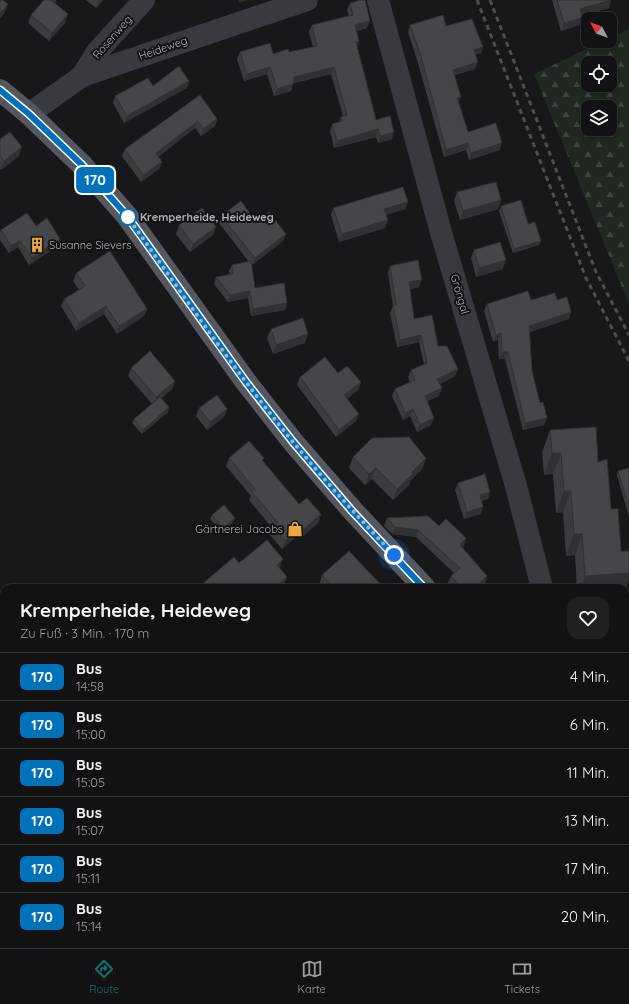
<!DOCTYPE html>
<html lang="de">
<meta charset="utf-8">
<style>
body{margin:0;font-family:Quicksand,sans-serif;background:#1f2022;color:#f1f3f6;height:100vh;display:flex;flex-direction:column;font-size:15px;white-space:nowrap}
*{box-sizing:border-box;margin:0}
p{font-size:13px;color:#9c9ea0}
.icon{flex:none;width:22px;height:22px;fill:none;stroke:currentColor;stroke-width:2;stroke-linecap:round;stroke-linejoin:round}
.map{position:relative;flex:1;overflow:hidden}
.drawer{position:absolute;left:0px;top:584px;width:629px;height:364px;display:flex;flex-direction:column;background:#121214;border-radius:12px 12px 0 0;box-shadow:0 2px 6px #0003,0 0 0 1px #313234}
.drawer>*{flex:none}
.badge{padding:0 8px;border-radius:6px;font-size:14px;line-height:26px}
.needle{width:26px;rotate:311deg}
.fabs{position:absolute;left:581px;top:12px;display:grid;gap:8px}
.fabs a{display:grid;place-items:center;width:36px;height:36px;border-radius:8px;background:#121214;box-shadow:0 2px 6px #0003,0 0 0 1px #313234;font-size:20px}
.you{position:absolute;width:20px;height:20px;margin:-10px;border:3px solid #fff;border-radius:50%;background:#1a73e8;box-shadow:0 0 0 6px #1a73e833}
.map>.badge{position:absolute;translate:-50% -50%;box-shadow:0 0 0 2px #fff}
.round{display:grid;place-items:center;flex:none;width:42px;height:42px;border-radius:12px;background:#1f2022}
.headline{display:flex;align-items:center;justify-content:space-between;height:68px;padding:0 20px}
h1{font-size:19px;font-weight:700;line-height:30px}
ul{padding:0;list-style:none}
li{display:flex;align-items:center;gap:12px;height:48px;padding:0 20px;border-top:1px solid #313234}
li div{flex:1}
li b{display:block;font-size:15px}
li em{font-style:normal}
li .badge{min-width:44px;font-weight:700;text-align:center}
.tab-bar{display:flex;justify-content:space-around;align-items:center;height:56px;border-top:1px solid #313234;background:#121214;font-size:11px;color:#9c9ea0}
.tab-bar a{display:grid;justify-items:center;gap:2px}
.tab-bar .active{color:#0f766e}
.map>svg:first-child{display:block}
.green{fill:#202821}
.forest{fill:url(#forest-firs);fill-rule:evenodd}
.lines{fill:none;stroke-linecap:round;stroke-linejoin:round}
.stream{stroke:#2e383e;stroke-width:5}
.minor{stroke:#393a3f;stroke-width:22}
.major{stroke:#55575e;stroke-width:22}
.rail{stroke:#4c4e54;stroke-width:3;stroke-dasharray:5 4;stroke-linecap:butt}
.wall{fill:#3b3c40}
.shaded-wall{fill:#303134}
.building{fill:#45464a;stroke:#303134}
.line-casing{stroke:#fff;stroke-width:9}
.line{stroke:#0072bc;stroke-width:6}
.walk{stroke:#abb0b9;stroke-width:4;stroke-dasharray:0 7.2}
.stop-dot{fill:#fff;stroke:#0072bc;stroke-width:2}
.labels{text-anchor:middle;stroke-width:4;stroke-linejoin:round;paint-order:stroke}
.street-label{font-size:11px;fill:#abb0b9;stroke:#131315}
.stop-label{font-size:11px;font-weight:bold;fill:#abb0b9;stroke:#131315;text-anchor:start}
.poi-label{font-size:11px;fill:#abb0b9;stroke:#131315;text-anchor:start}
</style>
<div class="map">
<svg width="629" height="948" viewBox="0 0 629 948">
<defs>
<pattern id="forest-firs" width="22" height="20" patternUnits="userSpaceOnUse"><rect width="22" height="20" fill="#202821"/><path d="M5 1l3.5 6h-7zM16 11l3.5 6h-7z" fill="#3e453f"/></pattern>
</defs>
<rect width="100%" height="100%" fill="#18181a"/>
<polygon class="green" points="182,944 247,944 251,948 178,948"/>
<path class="forest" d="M 629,29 L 629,304 L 534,74 L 603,41 L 610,41 L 610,38 ZM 588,63 L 610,63 L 610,85 L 588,85 ZM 588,107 L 610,107 L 610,129 L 588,129 Z"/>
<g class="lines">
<polyline class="stream" points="497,948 499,944"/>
<g class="minor">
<polyline points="378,0 442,236 516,486 542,588"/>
<polyline points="82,76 97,52 144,0"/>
<polyline points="29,114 82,76 307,0"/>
</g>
<g class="major">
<polyline points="0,90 29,114 82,165 127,216 246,382 293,442 353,511 425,588"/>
<polyline points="625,790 629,794"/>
</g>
<g class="rail">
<polyline points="477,0 586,278 629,361"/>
<polyline points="490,0 596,272 629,335"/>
</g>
</g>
<g class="wall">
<polygon points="58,0 55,3 65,23 49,41 28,23 31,15"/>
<polygon points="86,0 103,0 96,8"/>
<polygon points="552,0 611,0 609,8 582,15 582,18 580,25 561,31"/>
<polygon points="350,3 367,28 357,31 359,41 357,46 376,120 392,139 378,143 376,137 334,148 330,131 332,124 339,122 341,117 343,116 331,74 293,83 291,91 274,96 267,74 244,81 237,59 240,52 273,54 289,52 313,47 309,32 312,25 349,16 347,10"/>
<polygon points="410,25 446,26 483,47 481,53 475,55 475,69 455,75 459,102 468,132 500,150 469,160 466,150 444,157 418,63 408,32"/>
<polygon points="189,81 187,88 124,123 113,103 115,96 153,86"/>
<polygon points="200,95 217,119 215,126 201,136 195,128 158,157 162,162 159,169 141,182 122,156 125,149"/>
<polygon points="0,139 19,156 1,170 0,169"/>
<polygon points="457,192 501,200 498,209 460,220 454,201"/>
<polygon points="501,206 528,224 541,241 539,245 513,253 499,211"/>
<polygon points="333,208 405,209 386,215 388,220 385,228 339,242 331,215"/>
<polygon points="221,216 286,234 283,241 252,265 251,264 255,288 285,310 251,316 248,298 228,302 214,284 216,277 230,274 229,271 232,265 249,262 219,223"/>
<polygon points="179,225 213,235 190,252 176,234"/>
<polygon points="36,226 58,246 29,265 18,247 9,253 0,240 0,232 1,230"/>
<polygon points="474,250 503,269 476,277 471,258"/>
<polygon points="390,266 419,287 410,289 414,319 458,369 455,376 440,384 442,388 439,396 427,401 431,425 417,432 410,416 403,420 392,396 395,389 410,382 408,377 411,370 424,364 419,342 397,347 390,313 393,306 388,273"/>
<polygon points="76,273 147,309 144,316 117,334 104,314 76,331 61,306 64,299 79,290 73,281"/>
<polygon points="531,300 557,300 569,319 530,332 532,371 544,425 523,430 505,359 499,359 498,340 493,342 484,311 487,304"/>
<polygon points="271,329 305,343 273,354 267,338"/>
<polygon points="131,368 175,381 172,389 162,398 168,412 142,434 132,423 134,419 152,404 128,376"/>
<polygon points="338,373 361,382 358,390 347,399 356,421 336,437 297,385 300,377"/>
<polygon points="199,408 227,409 224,417 207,430 196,416"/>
<polygon points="550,430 598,462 621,551 629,551 629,579 625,590 625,588 577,588 575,555 566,556 563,512 556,513 553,474 544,475 542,452"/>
<polygon points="353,457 426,458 422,469 410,481 409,485 393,500 372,479 365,485 349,468"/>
<polygon points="229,458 263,461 299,504 321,514 318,523 301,538 298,535 282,549 270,535 273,529 249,500 251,496 226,466"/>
<polygon points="629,468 629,517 617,475 618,471"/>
<polygon points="458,483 490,492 488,499 481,501 481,514 464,519 455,490"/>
<polygon points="212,515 235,518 233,522 221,533 210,519"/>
<polygon points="387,518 439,526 464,546 462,547 487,576 485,584 479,588 452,588 448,583 451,576 454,573 416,537 392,534 384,526"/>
<polygon points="322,575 384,588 324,588 320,582"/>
</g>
<g class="shaded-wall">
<polygon points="99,0 103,0 96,8"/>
<polygon points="239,0 248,0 238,3"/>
<polygon points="611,0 609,8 577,17 580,9"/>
<polygon points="8,4 5,12 0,19 0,14"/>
<polygon points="68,14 65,23 49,41 52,33"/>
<polygon points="582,18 580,25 561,31 564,23"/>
<polygon points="370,21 367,28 353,32 355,25"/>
<polygon points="359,41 356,48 356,42"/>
<polygon points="483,47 481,53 471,56 474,50"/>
<polygon points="478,62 475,69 451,76 453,70"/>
<polygon points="270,67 267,74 244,81 247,74"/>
<polygon points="334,67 331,74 291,84 294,77"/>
<polygon points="189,81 187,88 124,123 127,116"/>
<polygon points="293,84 291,91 274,96 277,89"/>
<polygon points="461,97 458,103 457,98"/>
<polygon points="217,119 215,126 201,136 203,129"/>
<polygon points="198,121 195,128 153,160 156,153"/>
<polygon points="378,129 376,137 334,148 337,141"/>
<polygon points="394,132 392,139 378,143 380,136"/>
<polygon points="468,143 466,150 444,157 446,150"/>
<polygon points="502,143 500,150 469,160 471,153"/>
<polygon points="22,147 19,156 1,170 4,161"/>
<polygon points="162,162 159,169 141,182 143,175"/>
<polygon points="501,200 498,209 460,220 463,211"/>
<polygon points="408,202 405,209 382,216 384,209"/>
<polygon points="388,220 385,228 339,242 342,234"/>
<polygon points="216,227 213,235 190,252 193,244"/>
<polygon points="286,234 283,241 252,265 255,258"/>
<polygon points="60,239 58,246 29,265 32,258"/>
<polygon points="20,241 18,247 9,253 11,246"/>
<polygon points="541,241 539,245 513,253 514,249"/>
<polygon points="506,260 503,269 476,277 479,268"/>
<polygon points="422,280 419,287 406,289 409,282"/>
<polygon points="250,291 248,298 228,302 230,295"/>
<polygon points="287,303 285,310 251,316 253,309"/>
<polygon points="106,306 104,314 76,331 79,323"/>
<polygon points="147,309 144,316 117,334 119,326"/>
<polygon points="571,312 569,319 527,333 529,326"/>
<polygon points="501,333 498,340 493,342 496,335"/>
<polygon points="308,334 305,343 273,354 276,345"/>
<polygon points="421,335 419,342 397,347 400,340"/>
<polygon points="502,352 508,352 505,359 499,359"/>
<polygon points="458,369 455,376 435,386 437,379"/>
<polygon points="175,381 172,389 153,405 156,397"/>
<polygon points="361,382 358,390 341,403 344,395"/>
<polygon points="442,388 439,396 423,403 425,396"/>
<polygon points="169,407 168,412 142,434 143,430"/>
<polygon points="227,409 224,417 207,430 210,422"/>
<polygon points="413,409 410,416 403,420 405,413"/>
<polygon points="359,414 356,421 336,437 339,430"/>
<polygon points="434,418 431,425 417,432 420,425"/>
<polygon points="547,418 544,425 523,430 525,423"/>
<polygon points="552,453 561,453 553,474 544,475"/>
<polygon points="426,458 422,469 410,481 409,485 393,500 397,489 412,472"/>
<polygon points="376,468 372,479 365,485 369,474"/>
<polygon points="564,491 571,491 563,512 556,513"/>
<polygon points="490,492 488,499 477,502 480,495"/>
<polygon points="483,507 481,514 464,519 467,512"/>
<polygon points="321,514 318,523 301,538 304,529"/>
<polygon points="235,518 233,522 221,533 223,528"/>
<polygon points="301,526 298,535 282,549 285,541"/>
<polygon points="395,527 418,530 416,537 392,534"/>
<polygon points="574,534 582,534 575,555 566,556"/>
<polygon points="466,538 464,546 457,553 460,545"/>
<polygon points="283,559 280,567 274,573 277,565"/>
<polygon points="629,573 629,579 625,590 625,588 581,588 585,576"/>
<polygon points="487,576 485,584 479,588 474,588"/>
<polygon points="287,577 284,585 281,588 275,588"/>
<polygon points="625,638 628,638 625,647"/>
<rect x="625" y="685" width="4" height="9"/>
<polygon points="629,844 625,853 625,854 625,848"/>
</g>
<g class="building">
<polygon points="0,0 3,0 8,4 0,14"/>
<polygon points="44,0 51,0 68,14 52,33 31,15"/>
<polygon points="51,0 56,0 54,2"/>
<polygon points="361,0 365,0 370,21 355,25 359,41 356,42 376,120 390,116 394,132 380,136 378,129 337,141 332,124 342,121 341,117 347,115 334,67 294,77 293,84 277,89 270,67 247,74 240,52 270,43 273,54 288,49 289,52 317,46 312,25 353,15 350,3"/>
<polygon points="557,0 611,0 580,9 582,18 564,23"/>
<polygon points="443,15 446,26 472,19 483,47 474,50 478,62 453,70 461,97 457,98 468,132 496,123 502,143 471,153 468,143 446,150 421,56 410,25"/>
<polygon points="179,66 189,81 127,116 115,96 148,78 153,86"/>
<polygon points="200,95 217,119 203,129 198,121 156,153 162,162 143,175 125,149"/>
<polygon points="10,132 22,147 4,161 0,156 0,139"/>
<polygon points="496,182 501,200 463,211 457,192"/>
<polygon points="403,187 408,202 384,209 388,220 342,234 333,208"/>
<polygon points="521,200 528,224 535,222 541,241 514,249 501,206"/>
<polygon points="241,201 256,222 269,212 286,234 255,258 221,216"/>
<polygon points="202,208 216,227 193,244 179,225"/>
<polygon points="27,213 36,226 47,218 60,239 32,258 20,241 11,246 1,230"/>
<polygon points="500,242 506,260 479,268 474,250"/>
<polygon points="110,251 147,309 119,326 106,306 79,323 64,299 85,286 76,273"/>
<polygon points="418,260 422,280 409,282 414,319 432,315 438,346 447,346 458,369 437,379 442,388 425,396 434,418 420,425 413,409 405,413 395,389 415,380 411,370 427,363 421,335 400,340 393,305 396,305 390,266"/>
<polygon points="251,261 255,288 284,283 287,303 253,309 250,291 230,295 216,277 233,274 232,265"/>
<polygon points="528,291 531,300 555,293 557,300 567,297 571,312 529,326 532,371 540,403 543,402 547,418 525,423 508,352 502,352 501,333 496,335 487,304"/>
<polygon points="303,318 308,334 276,345 271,329"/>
<polygon points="150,351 175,381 156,397 131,368"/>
<polygon points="325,357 338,373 347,366 361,382 344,395 359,414 339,430 300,377"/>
<polygon points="217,395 227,409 210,422 199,408"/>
<polygon points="160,397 169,407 143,430 134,419"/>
<polygon points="596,427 598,462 607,459 611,509 618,509 621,551 629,551 629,573 585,576 582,534 574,534 571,491 564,491 561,453 552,453 550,430"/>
<polygon points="409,437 426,458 412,472 413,474 397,489 376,468 369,474 353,457 372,438"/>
<polygon points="249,441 264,458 262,460 299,504 307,498 321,514 304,529 301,526 285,541 273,527 278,523 252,492 255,489 229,458"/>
<polygon points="629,468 629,508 618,471"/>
<polygon points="485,474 490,492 480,495 483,507 467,512 458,483"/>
<polygon points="224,505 235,518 223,528 212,515"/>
<polygon points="428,516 439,526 446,519 466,538 460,545 487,576 474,588 461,588 451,576 460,568 418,530 395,527 387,518"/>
<polygon points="267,540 283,559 277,565 287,577 275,588 204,588 201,585 234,557 239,563"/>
<polygon points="349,551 384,588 334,588 322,575"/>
<polygon points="625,619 627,619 628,638 625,638"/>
<rect x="625" y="664" width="4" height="21"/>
<polygon points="625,840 629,844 625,848"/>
<polygon points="533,944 545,944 550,948 530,948"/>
</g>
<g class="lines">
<defs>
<polyline id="line" points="0,90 29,114 82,165 127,216 246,382 293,442 352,511 424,588"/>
</defs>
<use href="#line" class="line-casing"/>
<use href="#line" class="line"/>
<path class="walk" d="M 128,217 L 127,216 C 181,292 234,370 293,442 C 325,481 359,518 394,555"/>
</g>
<defs>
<symbol id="building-bare" viewBox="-9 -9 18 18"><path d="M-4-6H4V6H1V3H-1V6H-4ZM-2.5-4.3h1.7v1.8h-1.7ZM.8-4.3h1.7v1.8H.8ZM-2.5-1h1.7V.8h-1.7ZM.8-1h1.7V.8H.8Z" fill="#eca73e" stroke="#131315" stroke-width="2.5" paint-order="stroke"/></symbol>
<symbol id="shop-bare" viewBox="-9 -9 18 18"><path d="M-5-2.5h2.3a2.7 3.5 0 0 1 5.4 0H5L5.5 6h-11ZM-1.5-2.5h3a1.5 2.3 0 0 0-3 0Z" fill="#eca73e" stroke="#131315" stroke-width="2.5" paint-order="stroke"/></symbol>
</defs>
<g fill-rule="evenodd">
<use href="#building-bare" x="26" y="234" width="22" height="22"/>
<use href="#shop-bare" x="284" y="518" width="22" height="22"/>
</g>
<circle class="stop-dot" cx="128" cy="217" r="8"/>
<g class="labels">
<g class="street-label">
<text transform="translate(112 37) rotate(-49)" y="4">Rosenweg</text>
<text transform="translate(163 48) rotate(-19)" y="4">Heideweg</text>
<text transform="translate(460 294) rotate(74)" y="4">Gröngal</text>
</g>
<g class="stop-label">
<text x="140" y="221">Kremperheide, Heideweg</text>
</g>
<g class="poi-label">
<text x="49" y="249">Susanne Sievers</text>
<text x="283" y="533" text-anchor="end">Gärtnerei Jacobs</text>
</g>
</g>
</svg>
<div class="fabs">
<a><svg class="needle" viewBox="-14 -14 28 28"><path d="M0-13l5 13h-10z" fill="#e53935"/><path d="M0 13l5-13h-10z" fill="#9c9ea0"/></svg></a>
<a><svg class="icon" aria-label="locate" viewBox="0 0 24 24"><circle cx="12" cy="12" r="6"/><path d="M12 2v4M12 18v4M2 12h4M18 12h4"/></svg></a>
<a><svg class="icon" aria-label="layers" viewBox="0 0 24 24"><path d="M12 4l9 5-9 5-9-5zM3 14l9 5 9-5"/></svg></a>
</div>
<div class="you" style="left:394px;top:555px"></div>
<b class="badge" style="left:95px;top:180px;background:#0072bc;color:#fff">170</b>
<section class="drawer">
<div class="headline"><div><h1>Kremperheide, Heideweg</h1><p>Zu Fuß · 3 Min. · 170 m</p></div><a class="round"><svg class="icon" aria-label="heart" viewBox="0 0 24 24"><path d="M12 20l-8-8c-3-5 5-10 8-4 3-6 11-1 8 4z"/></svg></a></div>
<ul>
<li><span class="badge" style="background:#0072bc;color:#fff">170</span><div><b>Bus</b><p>14:58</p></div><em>4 Min.</em></li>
<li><span class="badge" style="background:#0072bc;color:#fff">170</span><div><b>Bus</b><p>15:00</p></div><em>6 Min.</em></li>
<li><span class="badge" style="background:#0072bc;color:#fff">170</span><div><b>Bus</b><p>15:05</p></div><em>11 Min.</em></li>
<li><span class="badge" style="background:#0072bc;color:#fff">170</span><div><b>Bus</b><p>15:07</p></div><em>13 Min.</em></li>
<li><span class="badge" style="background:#0072bc;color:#fff">170</span><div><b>Bus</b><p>15:11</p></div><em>17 Min.</em></li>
<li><span class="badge" style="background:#0072bc;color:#fff">170</span><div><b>Bus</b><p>15:14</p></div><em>20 Min.</em></li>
</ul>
</section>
</div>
<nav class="tab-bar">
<a class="active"><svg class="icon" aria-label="directions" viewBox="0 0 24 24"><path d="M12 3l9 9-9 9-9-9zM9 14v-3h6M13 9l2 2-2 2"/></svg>Route</a>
<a><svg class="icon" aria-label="map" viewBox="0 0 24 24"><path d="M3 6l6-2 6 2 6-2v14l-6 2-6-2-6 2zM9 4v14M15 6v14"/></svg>Karte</a>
<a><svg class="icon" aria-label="tickets" viewBox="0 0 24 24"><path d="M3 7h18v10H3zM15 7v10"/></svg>Tickets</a>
</nav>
